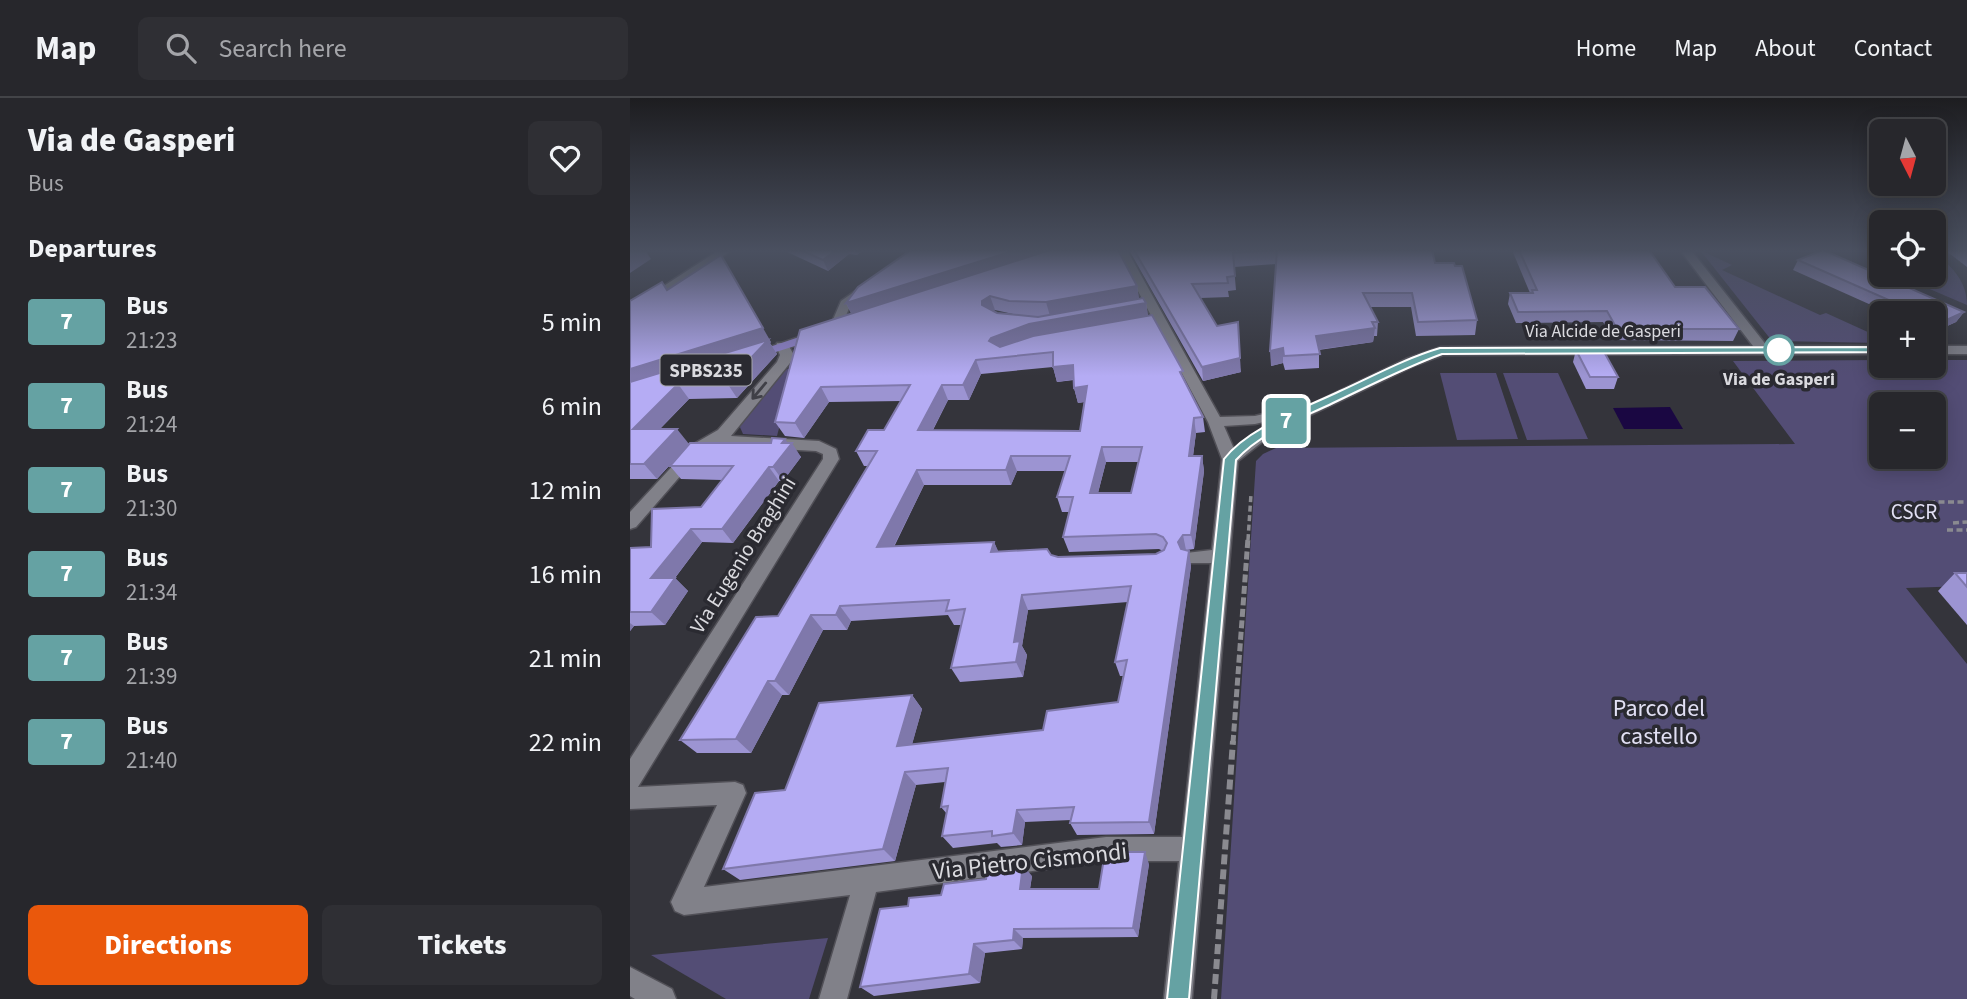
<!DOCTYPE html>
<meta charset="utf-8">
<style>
body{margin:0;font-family:"Source Sans 3",sans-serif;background:#2f2f34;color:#f1f3f6;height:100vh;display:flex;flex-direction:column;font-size:26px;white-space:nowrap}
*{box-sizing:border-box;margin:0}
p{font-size:23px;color:#a4a5a9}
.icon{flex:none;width:38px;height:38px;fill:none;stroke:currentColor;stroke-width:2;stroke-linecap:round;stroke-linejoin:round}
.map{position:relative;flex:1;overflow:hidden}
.sheet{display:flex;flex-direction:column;background:#27272c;width:630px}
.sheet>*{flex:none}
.badge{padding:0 14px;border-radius:5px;font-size:24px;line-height:46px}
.needle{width:46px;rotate:174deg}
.buttons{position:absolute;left:1239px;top:21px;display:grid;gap:14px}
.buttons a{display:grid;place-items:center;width:77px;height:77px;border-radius:10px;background:#27272c;box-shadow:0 4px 18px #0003,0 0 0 2px #434448;font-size:35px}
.map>.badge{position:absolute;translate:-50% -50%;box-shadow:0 0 0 4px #fff}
h2{padding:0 28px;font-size:26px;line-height:63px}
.round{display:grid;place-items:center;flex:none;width:74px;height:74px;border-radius:10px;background:#2f2f34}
.head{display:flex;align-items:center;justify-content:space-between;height:119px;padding:0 28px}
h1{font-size:33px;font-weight:800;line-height:52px}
.primary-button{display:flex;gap:14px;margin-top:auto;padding:14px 28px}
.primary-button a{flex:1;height:80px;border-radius:10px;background:#ea580c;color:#fff;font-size:28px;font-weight:800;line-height:80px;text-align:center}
.primary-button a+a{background:#2f2f34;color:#f1f3f6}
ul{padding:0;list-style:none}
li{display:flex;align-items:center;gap:21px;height:84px;padding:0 28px}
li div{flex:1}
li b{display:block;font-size:26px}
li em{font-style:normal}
li .badge{min-width:77px;font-weight:700;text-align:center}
header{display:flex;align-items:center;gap:42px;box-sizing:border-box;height:98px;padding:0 35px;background:#27272c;border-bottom:2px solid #434448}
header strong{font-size:33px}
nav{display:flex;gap:38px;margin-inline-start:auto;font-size:24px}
.search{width:490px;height:63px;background:#2f2f34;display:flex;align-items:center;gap:18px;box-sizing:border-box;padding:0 24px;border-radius:10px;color:#a4a5a9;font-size:26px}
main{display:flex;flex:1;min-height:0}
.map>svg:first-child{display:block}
.green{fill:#534d75;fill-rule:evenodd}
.water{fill:#1a0742}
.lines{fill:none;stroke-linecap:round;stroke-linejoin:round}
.street-casing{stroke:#515057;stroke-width:3}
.primary-casing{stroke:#515057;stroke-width:3}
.path-far2{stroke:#8a8a90;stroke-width:3.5;stroke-dasharray:6 3.5;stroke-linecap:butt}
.path-far1{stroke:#8a8a90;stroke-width:5;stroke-dasharray:8 3.5;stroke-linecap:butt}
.path{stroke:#8a8a90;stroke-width:6;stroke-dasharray:10 5;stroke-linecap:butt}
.street{fill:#818189;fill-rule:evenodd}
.primary{fill:#9184ce;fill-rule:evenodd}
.wall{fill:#9c94d2;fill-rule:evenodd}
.shaded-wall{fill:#7f78ab}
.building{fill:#b5acf4;stroke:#7f78ab;stroke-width:2;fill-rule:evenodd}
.oneway{stroke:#404047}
.line{fill:#65a2a3;stroke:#fff;stroke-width:2}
.stop-dot{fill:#fff;stroke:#65a2a3;stroke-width:3.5}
.labels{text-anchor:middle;stroke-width:7;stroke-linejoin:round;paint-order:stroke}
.far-street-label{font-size:18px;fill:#dadadf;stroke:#2a2a31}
.far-stop-label{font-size:18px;font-weight:bold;fill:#dadadf;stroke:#2a2a31}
.shield{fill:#2a2a31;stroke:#a5a5ab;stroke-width:2}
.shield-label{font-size:19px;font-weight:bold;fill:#dadadf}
.park-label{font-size:21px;fill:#e2e0f4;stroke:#2a2a31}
.street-label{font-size:21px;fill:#dadadf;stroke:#2a2a31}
.near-park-label{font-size:24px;fill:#e2e0f4;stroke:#2a2a31}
.near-street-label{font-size:24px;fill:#dadadf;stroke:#2a2a31}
</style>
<header>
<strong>Map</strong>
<div class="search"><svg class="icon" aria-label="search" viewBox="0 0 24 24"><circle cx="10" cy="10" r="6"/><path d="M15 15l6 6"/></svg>Search here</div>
<nav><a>Home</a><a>Map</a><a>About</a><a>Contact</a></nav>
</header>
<main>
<section class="sheet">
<div class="head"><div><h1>Via de Gasperi</h1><p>Bus</p></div><a class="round"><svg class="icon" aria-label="heart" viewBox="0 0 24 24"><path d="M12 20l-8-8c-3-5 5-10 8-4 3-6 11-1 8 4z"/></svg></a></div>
<h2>Departures</h2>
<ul>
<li><span class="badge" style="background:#65a2a3;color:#fff">7</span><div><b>Bus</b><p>21:23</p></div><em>5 min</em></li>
<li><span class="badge" style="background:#65a2a3;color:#fff">7</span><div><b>Bus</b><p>21:24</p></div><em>6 min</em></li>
<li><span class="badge" style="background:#65a2a3;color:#fff">7</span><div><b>Bus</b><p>21:30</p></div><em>12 min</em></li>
<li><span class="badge" style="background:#65a2a3;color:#fff">7</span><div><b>Bus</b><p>21:34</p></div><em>16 min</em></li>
<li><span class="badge" style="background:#65a2a3;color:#fff">7</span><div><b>Bus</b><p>21:39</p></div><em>21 min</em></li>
<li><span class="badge" style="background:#65a2a3;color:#fff">7</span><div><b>Bus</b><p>21:40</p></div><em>22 min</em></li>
</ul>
<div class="primary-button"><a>Directions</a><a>Tickets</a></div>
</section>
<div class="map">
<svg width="1337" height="901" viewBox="0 0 1337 901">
<rect width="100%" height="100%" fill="#34343b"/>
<g class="green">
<polygon points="1070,152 1102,167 1092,172 1190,217 1196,215 1251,240 1251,245 1142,243"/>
<path d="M 1304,154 C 1322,169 1337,183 1337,207 L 1267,177 L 1304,177 Z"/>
<path d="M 1251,262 L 1251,268 L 1304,268 L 1304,262 L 1337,262 L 1337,488 L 1276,490 L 1337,566 L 1337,901 L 591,901 L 626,363 L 633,356 L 646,350 L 1165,346 L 1103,263 ZM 1251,306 L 1304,306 L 1304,359 L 1251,359 Z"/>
<polygon points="157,271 164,272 147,338 113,336 109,327 150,276"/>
<polygon points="810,275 866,275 888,341 827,342"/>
<polygon points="873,275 928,275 958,341 897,342"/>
<polygon points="198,840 179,901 96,901 21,857"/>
</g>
<polygon class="water" points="1040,309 1053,331 994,331 983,310"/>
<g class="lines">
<defs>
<g id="street">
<polygon points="89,152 102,152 0,219 0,210"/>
<path d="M 486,152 L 497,152 L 590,319 L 625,318 L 658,310 L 665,314 L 776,261 L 811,249 L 1123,248 L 1050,152 L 1061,152 L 1137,248 L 1251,248 L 1251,256 L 813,257 L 786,267 L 645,334 L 608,363 L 562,901 L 534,901 L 549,763 L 476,763 L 246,794 L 217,901 L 189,901 L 220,797 L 54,817 L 45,813 L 41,804 L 87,707 L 0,711 L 0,661 L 193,361 L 193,356 L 186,353 L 99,348 L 89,344 L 72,353 L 6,429 L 0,431 L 0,414 L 62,347 L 88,332 L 147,264 L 150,257 L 146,248 L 147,245 L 157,245 L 164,257 L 160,265 L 101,338 L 189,343 L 206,351 L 209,361 L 8,689 L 105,684 L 113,687 L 116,695 L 74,789 L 476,739 L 552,739 L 581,465 L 556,465 L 553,460 L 556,455 L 582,452 L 592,361 L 578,324 ZM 651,320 L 635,328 L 604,351 L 594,328 L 625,326 Z"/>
<polygon points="231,189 241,191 220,208 209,234 201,234 199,231 211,203"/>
<rect x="1304" y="248" width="33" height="8"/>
<polygon points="0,869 42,891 46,901 5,901 0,898"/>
</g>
<polygon id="primary" points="190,232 196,236 194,239 123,261 116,257"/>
</defs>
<use href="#street" class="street-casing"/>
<use href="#primary" class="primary-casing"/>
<g class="path-far2">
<polyline points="1299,404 1337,404"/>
<polyline points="1323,425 1337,424"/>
<polyline points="1317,432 1337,432"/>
<polyline points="618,442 621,396"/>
</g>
<polyline class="path-far1" points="603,645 618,440"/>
<polyline class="path" points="584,901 603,643"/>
<use href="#street" class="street"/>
<use href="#primary" class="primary"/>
</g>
<g class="wall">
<polygon points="153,152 233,152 227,157 219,156 198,173"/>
<polygon points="499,152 802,152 805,165 847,222 845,237 786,238 781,209 740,209 748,224 747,238 744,238 743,244 689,252 689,270 655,272 653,265 641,268 646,166 604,169 606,192 598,193 599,199 570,200 611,274 573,283"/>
<polygon points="882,152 1019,152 1045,189 1109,231 1103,243 984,242 973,224 886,225 878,206 880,195 900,195"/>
<polygon points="1315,152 1337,152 1337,169"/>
<polygon points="1168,162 1334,214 1326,224 1304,234 1304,215 1259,215 1163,172"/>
<path d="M 507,188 L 509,201 L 516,205 L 518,218 L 555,283 L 573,319 L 575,334 L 566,335 L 563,358 L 572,358 L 574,373 L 564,451 L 557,452 L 561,468 L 524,736 L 447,737 L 440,725 L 441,722 L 395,724 L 392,747 L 371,749 L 367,745 L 323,750 L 312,738 L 317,716 L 311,709 L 315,684 L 286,687 L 265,763 L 110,782 L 93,771 L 155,692 L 282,597 L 292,611 L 282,646 L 413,632 L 488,604 L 493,578 L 490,578 L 485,564 L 498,504 L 398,512 L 392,548 L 397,557 L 393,579 L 330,584 L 321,570 L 332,527 L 324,527 L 318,517 L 221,523 L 217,532 L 193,532 L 159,597 L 152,597 L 121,655 L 67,655 L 50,642 L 148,518 L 238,368 L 234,368 L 226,353 L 254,332 L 272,303 L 199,304 L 174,340 L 155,338 L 145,324 L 221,215 L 216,205 ZM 365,212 L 383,216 L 367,215 L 363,213 ZM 423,269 L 427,284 L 444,282 L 444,290 L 448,305 L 454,304 L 450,333 L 303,332 L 318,302 L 339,302 L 351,276 ZM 476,364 L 509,364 L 501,395 L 468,395 ZM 387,373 L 436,373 L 427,399 L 432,414 L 440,414 L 433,439 L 439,454 L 529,451 L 533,453 L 526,456 L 428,459 L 421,457 L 368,454 L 364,444 L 264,449 L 294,387 L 381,387 Z"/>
<polygon points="37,192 141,244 140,245 147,256 107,300 59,301 30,331 59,346 158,345 171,359 153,383 149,383 103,445 72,444 45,480 58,493 35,527 4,528 0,533 0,450 21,449 71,409 92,382 51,381 40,368 51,355 27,381 0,381 0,203"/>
<polygon points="946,252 988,279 984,291 956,291 943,264"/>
<polygon points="1325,475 1337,475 1337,527 1308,493"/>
<polygon points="519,766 508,839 393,840 392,851 355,855 350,885 244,898 230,889 311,797 402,778 400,791 469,791"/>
</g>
<g class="shaded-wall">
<polygon points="0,152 15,152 21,161 0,175"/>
<polygon points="206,152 217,152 219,156 198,173 193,162"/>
<polygon points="225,152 233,152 227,157"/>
<polygon points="386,152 432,152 223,219 216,205"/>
<polygon points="91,157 141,244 140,245 147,256 107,300 97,285 133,247 0,289 0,271"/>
<polygon points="507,188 509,202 420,218 416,204"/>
<polygon points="360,198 365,212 357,217 352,207 352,203"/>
<polygon points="516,205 518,219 366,255 359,243 361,240 399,226"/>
<polygon points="1334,214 1326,224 1304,234 1310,225"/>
<polygon points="745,230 743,244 685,252 686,238"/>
<polygon points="653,250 653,265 641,268 640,253"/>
<polygon points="610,260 611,274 573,283 572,269"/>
<polygon points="346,262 351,276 339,302 333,287"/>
<polygon points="443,267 447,281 427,284 423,269"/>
<polygon points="48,286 59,301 15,346 3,331"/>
<polygon points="312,287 318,302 295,347 288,332"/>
<polygon points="457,288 461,303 448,305 444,290"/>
<polygon points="191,289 199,304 174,340 165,325"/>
<polygon points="564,320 566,335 561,373 559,358"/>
<polygon points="47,331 59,346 27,381 14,366"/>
<polygon points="155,341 160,348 162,345 171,359 153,383 143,369 152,345"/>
<polygon points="472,349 476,364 464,410 460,395"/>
<polygon points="381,358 387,373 381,387 376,372"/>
<polygon points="572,358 574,373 564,451 561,437"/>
<polygon points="139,369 149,383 103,445 92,431"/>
<polygon points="287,372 294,387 256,464 247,449"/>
<polygon points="61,431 72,444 34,494 21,480"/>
<polygon points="553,437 556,452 551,459 548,444"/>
<polygon points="364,444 371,459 361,454"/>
<polygon points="559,453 561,468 524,736 519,724"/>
<polygon points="45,480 58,493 35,527 21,514"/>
<polygon points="392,497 398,512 392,548 397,557 393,579 386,564 384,544"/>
<polygon points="210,508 221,523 217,532 206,517"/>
<polygon points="181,517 193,532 159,597 145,583"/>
<polygon points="0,525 4,528 0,533"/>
<polygon points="138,583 152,597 121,655 106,641"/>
<polygon points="282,597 292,611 278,661 267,648"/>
<polygon points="275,674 286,687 265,763 253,751"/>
<polygon points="387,712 395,724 392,747 383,735"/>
<polygon points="515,754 519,766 508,839 503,830"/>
<polygon points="393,767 402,778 398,802 390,791"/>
<polygon points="384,831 393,840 392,851 383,842"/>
<polygon points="344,846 355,855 350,885 339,876"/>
</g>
<g class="building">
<polygon points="171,152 206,152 193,162"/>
<polygon points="281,152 386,152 216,205 228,189"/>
<path d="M 420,152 L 488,152 L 507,188 L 416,204 L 379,203 L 360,198 L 352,203 L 352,207 L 367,215 L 408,219 L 513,200 L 516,205 L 399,226 L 361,240 L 359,243 L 370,249 L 403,238 L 522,217 L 553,273 L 550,274 L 573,319 L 564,320 L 559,358 L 572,358 L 561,437 L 553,437 L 548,444 L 551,451 L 559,453 L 519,724 L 440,725 L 444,709 L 387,712 L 383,735 L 362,738 L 362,733 L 312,738 L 318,708 L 311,709 L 318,670 L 275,674 L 253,751 L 93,771 L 125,695 L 155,692 L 189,605 L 282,597 L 267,648 L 413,632 L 417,613 L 488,604 L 497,562 L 485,564 L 501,488 L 392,497 L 384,544 L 390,543 L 386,564 L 321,570 L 335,511 L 316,513 L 319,502 L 210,508 L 206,517 L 181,517 L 145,583 L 138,583 L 106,641 L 50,642 L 126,519 L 148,518 L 247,353 L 226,353 L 238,332 L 254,332 L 280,287 L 191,289 L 165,325 L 145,324 L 170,232 ZM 423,254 L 423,269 L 443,267 L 444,290 L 457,288 L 450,333 L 288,332 L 312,287 L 333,287 L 346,262 ZM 472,349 L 512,349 L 501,395 L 460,395 ZM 381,358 L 440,358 L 427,399 L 443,399 L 433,439 L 526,436 L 533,439 L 537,445 L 534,452 L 526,456 L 428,459 L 421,457 L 417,451 L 361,454 L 364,444 L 247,449 L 287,372 L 376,372 Z"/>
<polygon points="504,152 644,152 603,155 605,178 597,179 598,185 562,186 587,228 608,224 610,260 572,269"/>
<polygon points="647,152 802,152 805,165 824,165 825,168 832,168 847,222 788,224 782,195 733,195 748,224 742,224 745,230 686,238 690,256 654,258 653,250 640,253"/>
<polygon points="889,152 1019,152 1045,189 1075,189 1109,231 987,231 977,213 888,214 880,195 903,195 902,192 907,192"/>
<polygon points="1193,152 1334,214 1310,225 1304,222 1304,215 1288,215 1168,162"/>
<polygon points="91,157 133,230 0,271 0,203 32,184 37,192"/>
<polygon points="138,242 97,285 48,286 3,331 47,331 14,366 0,366 0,284"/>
<polygon points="946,252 973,252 988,279 960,279"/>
<polygon points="142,340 155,341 152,345 162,345 143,369 139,369 92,431 61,431 21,480 45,480 21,514 0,514 0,450 21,449 22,411 71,409 103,368 40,368 60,345 141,345"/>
<polygon points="1325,475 1337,475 1337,489"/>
<polygon points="475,754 515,754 503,830 384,831 383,842 344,846 339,876 230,889 250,811 278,808 279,800 311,797 314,786 356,781 358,769 393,767 390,791 469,791"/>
</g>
<defs><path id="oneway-shaft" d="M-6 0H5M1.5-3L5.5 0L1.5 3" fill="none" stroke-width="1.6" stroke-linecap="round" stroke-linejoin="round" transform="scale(1.75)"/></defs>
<use class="oneway" href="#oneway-shaft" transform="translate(129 293) rotate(130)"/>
<linearGradient id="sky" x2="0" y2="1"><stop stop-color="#1d1d20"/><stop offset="0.55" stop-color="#4a5060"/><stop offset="1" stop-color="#4a5060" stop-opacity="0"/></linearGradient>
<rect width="1337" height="278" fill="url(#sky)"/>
<path class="line" d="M 1251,249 L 1256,252 L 1255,254 L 812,256 C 774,270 739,288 703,305 C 670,321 631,334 606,362 L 559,901 L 537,901 L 594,361 C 618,329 675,310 710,293 C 743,278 776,260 810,250 Z"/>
<circle class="stop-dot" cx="1149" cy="252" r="14"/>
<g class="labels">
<g class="far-street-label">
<text x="973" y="239">Via Alcide de Gasperi</text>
</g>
<g class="far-stop-label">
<text x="1149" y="287">Via de Gasperi</text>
</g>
<rect class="shield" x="30.5" y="256.5" width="91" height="31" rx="5"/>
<g class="shield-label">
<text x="76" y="279">SPBS235</text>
</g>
<g class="park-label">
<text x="1284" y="421">CSCR</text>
</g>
<g class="street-label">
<text transform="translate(113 457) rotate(-58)" y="7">Via Eugenio Braghini</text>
</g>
<g class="near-park-label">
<text x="1029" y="618">Parco del<tspan x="1029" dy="28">castello</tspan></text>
</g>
<g class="near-street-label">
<text transform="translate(400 763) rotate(-6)" y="8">Via Pietro Cismondi</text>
</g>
</g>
</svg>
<div class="buttons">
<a><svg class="needle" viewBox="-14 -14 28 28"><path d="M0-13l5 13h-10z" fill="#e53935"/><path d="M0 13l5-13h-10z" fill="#a4a5a9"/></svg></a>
<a><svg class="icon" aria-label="locate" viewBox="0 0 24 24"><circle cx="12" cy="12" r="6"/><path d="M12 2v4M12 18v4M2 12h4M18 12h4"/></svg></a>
<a>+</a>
<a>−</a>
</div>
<b class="badge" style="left:656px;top:323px;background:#65a2a3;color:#fff">7</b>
</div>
</main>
